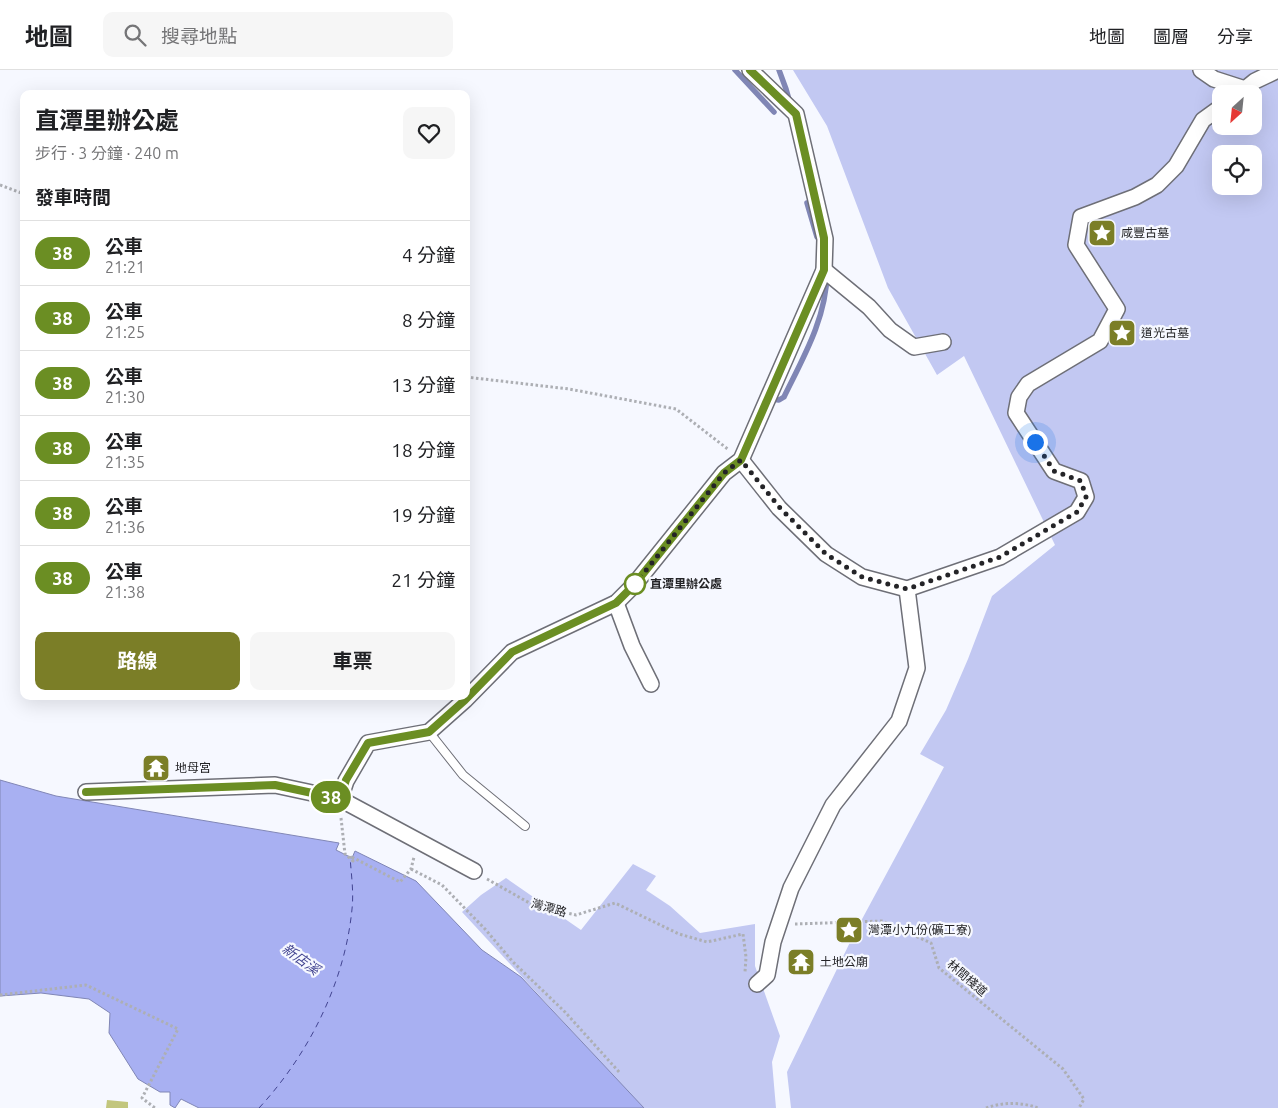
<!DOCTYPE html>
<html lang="zh-TW">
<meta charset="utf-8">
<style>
body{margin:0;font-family:Ubuntu,"Noto Sans TC",sans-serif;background:#f6f6f6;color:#202124;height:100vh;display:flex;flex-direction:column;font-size:19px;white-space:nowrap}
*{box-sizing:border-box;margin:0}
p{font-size:16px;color:#757577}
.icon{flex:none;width:28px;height:28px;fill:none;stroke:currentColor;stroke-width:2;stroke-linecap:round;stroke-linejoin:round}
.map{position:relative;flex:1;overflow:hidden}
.details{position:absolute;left:20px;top:20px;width:450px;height:610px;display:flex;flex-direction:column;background:#fff;border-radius:10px;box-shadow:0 5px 20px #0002}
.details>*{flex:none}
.badge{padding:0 10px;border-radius:16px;font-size:18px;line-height:32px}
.needle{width:32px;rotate:207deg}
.controls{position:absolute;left:1212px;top:15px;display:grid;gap:10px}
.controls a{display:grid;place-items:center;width:50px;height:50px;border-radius:10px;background:#fff;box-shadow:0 5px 20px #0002;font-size:25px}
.you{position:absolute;width:25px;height:25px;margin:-12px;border:4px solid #fff;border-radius:50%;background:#1a73e8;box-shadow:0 0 0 8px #1a73e833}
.map>.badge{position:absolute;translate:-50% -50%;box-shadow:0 0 0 2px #fff}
h2{padding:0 15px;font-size:19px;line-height:45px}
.round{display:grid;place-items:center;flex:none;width:52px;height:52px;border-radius:10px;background:#f6f6f6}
.summary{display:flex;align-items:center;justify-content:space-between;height:85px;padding:0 15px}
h1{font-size:24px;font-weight:700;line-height:38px}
.primary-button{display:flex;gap:10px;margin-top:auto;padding:10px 15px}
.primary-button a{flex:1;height:58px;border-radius:10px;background:#7b7e27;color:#fff;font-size:20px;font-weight:700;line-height:58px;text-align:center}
.primary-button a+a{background:#f6f6f6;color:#202124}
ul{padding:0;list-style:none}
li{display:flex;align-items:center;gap:15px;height:65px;padding:0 15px;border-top:1px solid #e0e0e0}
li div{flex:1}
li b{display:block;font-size:19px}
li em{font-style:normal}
li .badge{min-width:55px;font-weight:700;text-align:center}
header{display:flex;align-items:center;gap:30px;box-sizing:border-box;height:70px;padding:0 25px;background:#fff;border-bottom:1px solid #e0e0e0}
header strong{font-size:24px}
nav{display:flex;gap:28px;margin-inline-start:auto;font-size:18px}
.search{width:350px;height:45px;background:#f6f6f6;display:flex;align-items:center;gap:12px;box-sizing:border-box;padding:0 18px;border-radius:10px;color:#757577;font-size:19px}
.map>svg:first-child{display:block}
.green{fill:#c2c8f2;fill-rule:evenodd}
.water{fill:#a8b0f2;stroke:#8086b5}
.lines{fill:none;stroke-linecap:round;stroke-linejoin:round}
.stream{stroke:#8086b5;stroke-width:5.5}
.ferry{stroke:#424491;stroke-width:1;stroke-dasharray:6 5;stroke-linecap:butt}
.building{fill:#c2c67d}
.lane-casing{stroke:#6e6f77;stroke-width:10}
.street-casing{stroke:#6e6f77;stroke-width:18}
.path{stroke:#adafb4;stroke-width:3;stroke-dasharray:2.5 2.5;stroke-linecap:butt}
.lane{stroke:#fff;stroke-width:8}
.street{stroke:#fff;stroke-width:15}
.line-casing{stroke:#fff;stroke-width:11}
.line{stroke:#6b8e23;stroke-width:8}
.walk{stroke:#242427;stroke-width:5;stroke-dasharray:0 9}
.stop-dot{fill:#fff;stroke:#6b8e23;stroke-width:2.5}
.labels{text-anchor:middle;stroke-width:4.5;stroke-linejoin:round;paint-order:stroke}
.poi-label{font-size:12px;fill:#242427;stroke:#f6f8ff;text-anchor:start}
.stop-label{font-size:12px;font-weight:bold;fill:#242427;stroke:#f6f8ff;text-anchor:start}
.street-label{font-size:12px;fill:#242427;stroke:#f6f8ff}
.water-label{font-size:14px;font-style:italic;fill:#424491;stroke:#f6f8ff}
</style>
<header>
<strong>地圖</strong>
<div class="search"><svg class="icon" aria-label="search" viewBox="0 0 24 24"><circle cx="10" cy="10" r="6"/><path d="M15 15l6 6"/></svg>搜尋地點</div>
<nav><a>地圖</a><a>圖層</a><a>分享</a></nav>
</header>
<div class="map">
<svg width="1278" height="1038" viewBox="0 0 1278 1038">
<rect width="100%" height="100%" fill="#f6f8ff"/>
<g class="green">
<path d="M 793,0 L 1278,0 L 1278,1038 L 791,1038 L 787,1002 L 854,864 L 944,697 L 920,684 L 946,640 L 968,589 L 992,526 L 1055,475 L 964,286 L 937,305 L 888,218 L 827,56 ZM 1221,24 L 1254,24 L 1254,56 L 1221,56 ZM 1221,84 L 1254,84 L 1254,116 L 1221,116 Z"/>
<polygon points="633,794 656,806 646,820 670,836 700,863 755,854 755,896 780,966 772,992 776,1038 643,1038 462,842 481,825 506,808 581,860"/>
</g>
<polygon class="water" points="0,710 56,726 339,773 336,780 352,788 355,781 416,811 482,880 521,907 644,1038 199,1038 181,1029 175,1038 170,1035 170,1022 160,1022 138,1009 109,963 110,943 89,929 41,923 0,926"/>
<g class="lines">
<g class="stream">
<polyline points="735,0 774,42"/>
<polyline points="779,0 786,19 790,33"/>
<polyline points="807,133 817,167"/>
<path d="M 770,329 L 779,330 L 784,327 C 803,288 826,249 827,204"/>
</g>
<path class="ferry" d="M 259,1038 C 309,984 345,912 352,839 C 354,822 351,803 350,786"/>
</g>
<polygon class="building" points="107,1030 128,1032 128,1038 106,1038"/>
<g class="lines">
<defs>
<polyline id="lane" points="429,662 463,705 525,756"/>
<g id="street">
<polyline points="1201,0 1214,9 1245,19"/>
<polyline points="1239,24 1255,11 1278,0"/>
<polyline points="824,200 869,237 890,260 914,277 943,272"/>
<polyline points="741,390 779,438 826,484 862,507 907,519 1000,487 1077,442 1086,427 1081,411 1054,401 1016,343 1019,327 1028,314 1100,271 1117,239 1076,175 1081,147 1135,127 1157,115 1176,96 1203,50 1221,37"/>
<polyline points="616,533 632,576 651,614"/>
<polyline points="86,722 275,715 340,729 474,801"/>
<polyline points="340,729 346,711 368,673 429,662 465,630 512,582 616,533 634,515 724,403 741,390 824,200 825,169 796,44 750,0"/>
<polyline points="757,914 767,905 773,872 791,818 833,735 899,651 917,598 907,519"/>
</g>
</defs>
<use href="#lane" class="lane-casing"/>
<use href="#street" class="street-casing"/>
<g class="path">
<polyline points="0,115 24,124"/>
<polyline points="466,307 569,319 676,339 729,380"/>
<polyline points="341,748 345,784 353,791 350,786 400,812 411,799 414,787"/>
<polyline points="411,799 442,815 485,859 513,892 565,942 620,1003"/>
<polyline points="487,809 533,835 576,845 615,833 679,864 707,872 743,864 746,887 745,902"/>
<polyline points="795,854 882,851 931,873 939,898 1063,999 1084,1029 1079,1038"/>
<polyline points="0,925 86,915 178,959 142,1028 155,1038"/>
<path d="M 986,1038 C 1003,1032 1022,1032 1038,1038"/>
</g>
<use href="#lane" class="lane"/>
<use href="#street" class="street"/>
</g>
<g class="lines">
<defs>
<polyline id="line" points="86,722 275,715 340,729 346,710 368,673 429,662 465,630 512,582 616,533 634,515 724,403 741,390 824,200 824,168 796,44 750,0"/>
</defs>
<use href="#line" class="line-casing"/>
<use href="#line" class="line"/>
<polyline class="walk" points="635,514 724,403 741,390 780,438 826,484 862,507 907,519 1000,487 1077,442 1086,427 1081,411 1054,401 1035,372"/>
</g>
<defs>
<symbol id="sight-square" viewBox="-11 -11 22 22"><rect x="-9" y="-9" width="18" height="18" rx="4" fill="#7b7e27" stroke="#f6f8ff"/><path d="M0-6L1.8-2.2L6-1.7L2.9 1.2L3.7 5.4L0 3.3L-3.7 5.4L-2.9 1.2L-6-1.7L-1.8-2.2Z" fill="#fff"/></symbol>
<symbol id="temple-square" viewBox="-11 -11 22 22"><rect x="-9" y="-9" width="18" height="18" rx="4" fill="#7b7e27" stroke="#f6f8ff"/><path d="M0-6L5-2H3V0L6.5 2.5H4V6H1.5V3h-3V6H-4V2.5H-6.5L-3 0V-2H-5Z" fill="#fff"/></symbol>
</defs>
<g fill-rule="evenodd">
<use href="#sight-square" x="1086" y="147" width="32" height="32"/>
<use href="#sight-square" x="1106" y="247" width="32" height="32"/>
<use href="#temple-square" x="140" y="682" width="32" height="32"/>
<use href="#sight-square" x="833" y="844" width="32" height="32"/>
<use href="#temple-square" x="785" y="876" width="32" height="32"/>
</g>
<circle class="stop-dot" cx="635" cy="514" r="10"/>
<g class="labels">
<g class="poi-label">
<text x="1121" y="167">咸豐古墓</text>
<text x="1141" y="267">道光古墓</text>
<text x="175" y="702">地母宮</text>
<text x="868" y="864">灣潭小九份(礦工寮)</text>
<text x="820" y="896">土地公廟</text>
</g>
<g class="stop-label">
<text x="650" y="518">直潭里辦公處</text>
</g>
<g class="street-label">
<text transform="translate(549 838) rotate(16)" y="4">灣潭路</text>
<text transform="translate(967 908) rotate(41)" y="4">林間棧道</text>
</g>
<g class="water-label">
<text transform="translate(301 889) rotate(36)" y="5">新店溪</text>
</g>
</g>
</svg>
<div class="controls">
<a><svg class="needle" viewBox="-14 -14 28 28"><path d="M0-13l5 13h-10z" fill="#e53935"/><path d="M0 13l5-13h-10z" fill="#757577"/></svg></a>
<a><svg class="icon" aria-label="locate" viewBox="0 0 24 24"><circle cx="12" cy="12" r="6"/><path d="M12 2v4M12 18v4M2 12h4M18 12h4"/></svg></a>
</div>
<div class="you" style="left:1035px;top:372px"></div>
<b class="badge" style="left:331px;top:727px;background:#6b8e23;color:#fff">38</b>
<section class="details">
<div class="summary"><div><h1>直潭里辦公處</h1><p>步行 · 3 分鐘 · 240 m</p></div><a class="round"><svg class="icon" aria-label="heart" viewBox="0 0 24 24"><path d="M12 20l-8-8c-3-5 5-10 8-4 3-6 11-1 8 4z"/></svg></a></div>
<h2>發車時間</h2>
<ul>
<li><span class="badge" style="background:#6b8e23;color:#fff">38</span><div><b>公車</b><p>21:21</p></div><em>4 分鐘</em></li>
<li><span class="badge" style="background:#6b8e23;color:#fff">38</span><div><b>公車</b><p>21:25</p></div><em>8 分鐘</em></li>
<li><span class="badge" style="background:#6b8e23;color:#fff">38</span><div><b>公車</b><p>21:30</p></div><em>13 分鐘</em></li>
<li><span class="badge" style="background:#6b8e23;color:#fff">38</span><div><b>公車</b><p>21:35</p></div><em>18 分鐘</em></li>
<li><span class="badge" style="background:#6b8e23;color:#fff">38</span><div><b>公車</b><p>21:36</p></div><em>19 分鐘</em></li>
<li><span class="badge" style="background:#6b8e23;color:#fff">38</span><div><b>公車</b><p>21:38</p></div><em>21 分鐘</em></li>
</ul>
<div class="primary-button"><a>路線</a><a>車票</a></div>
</section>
</div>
